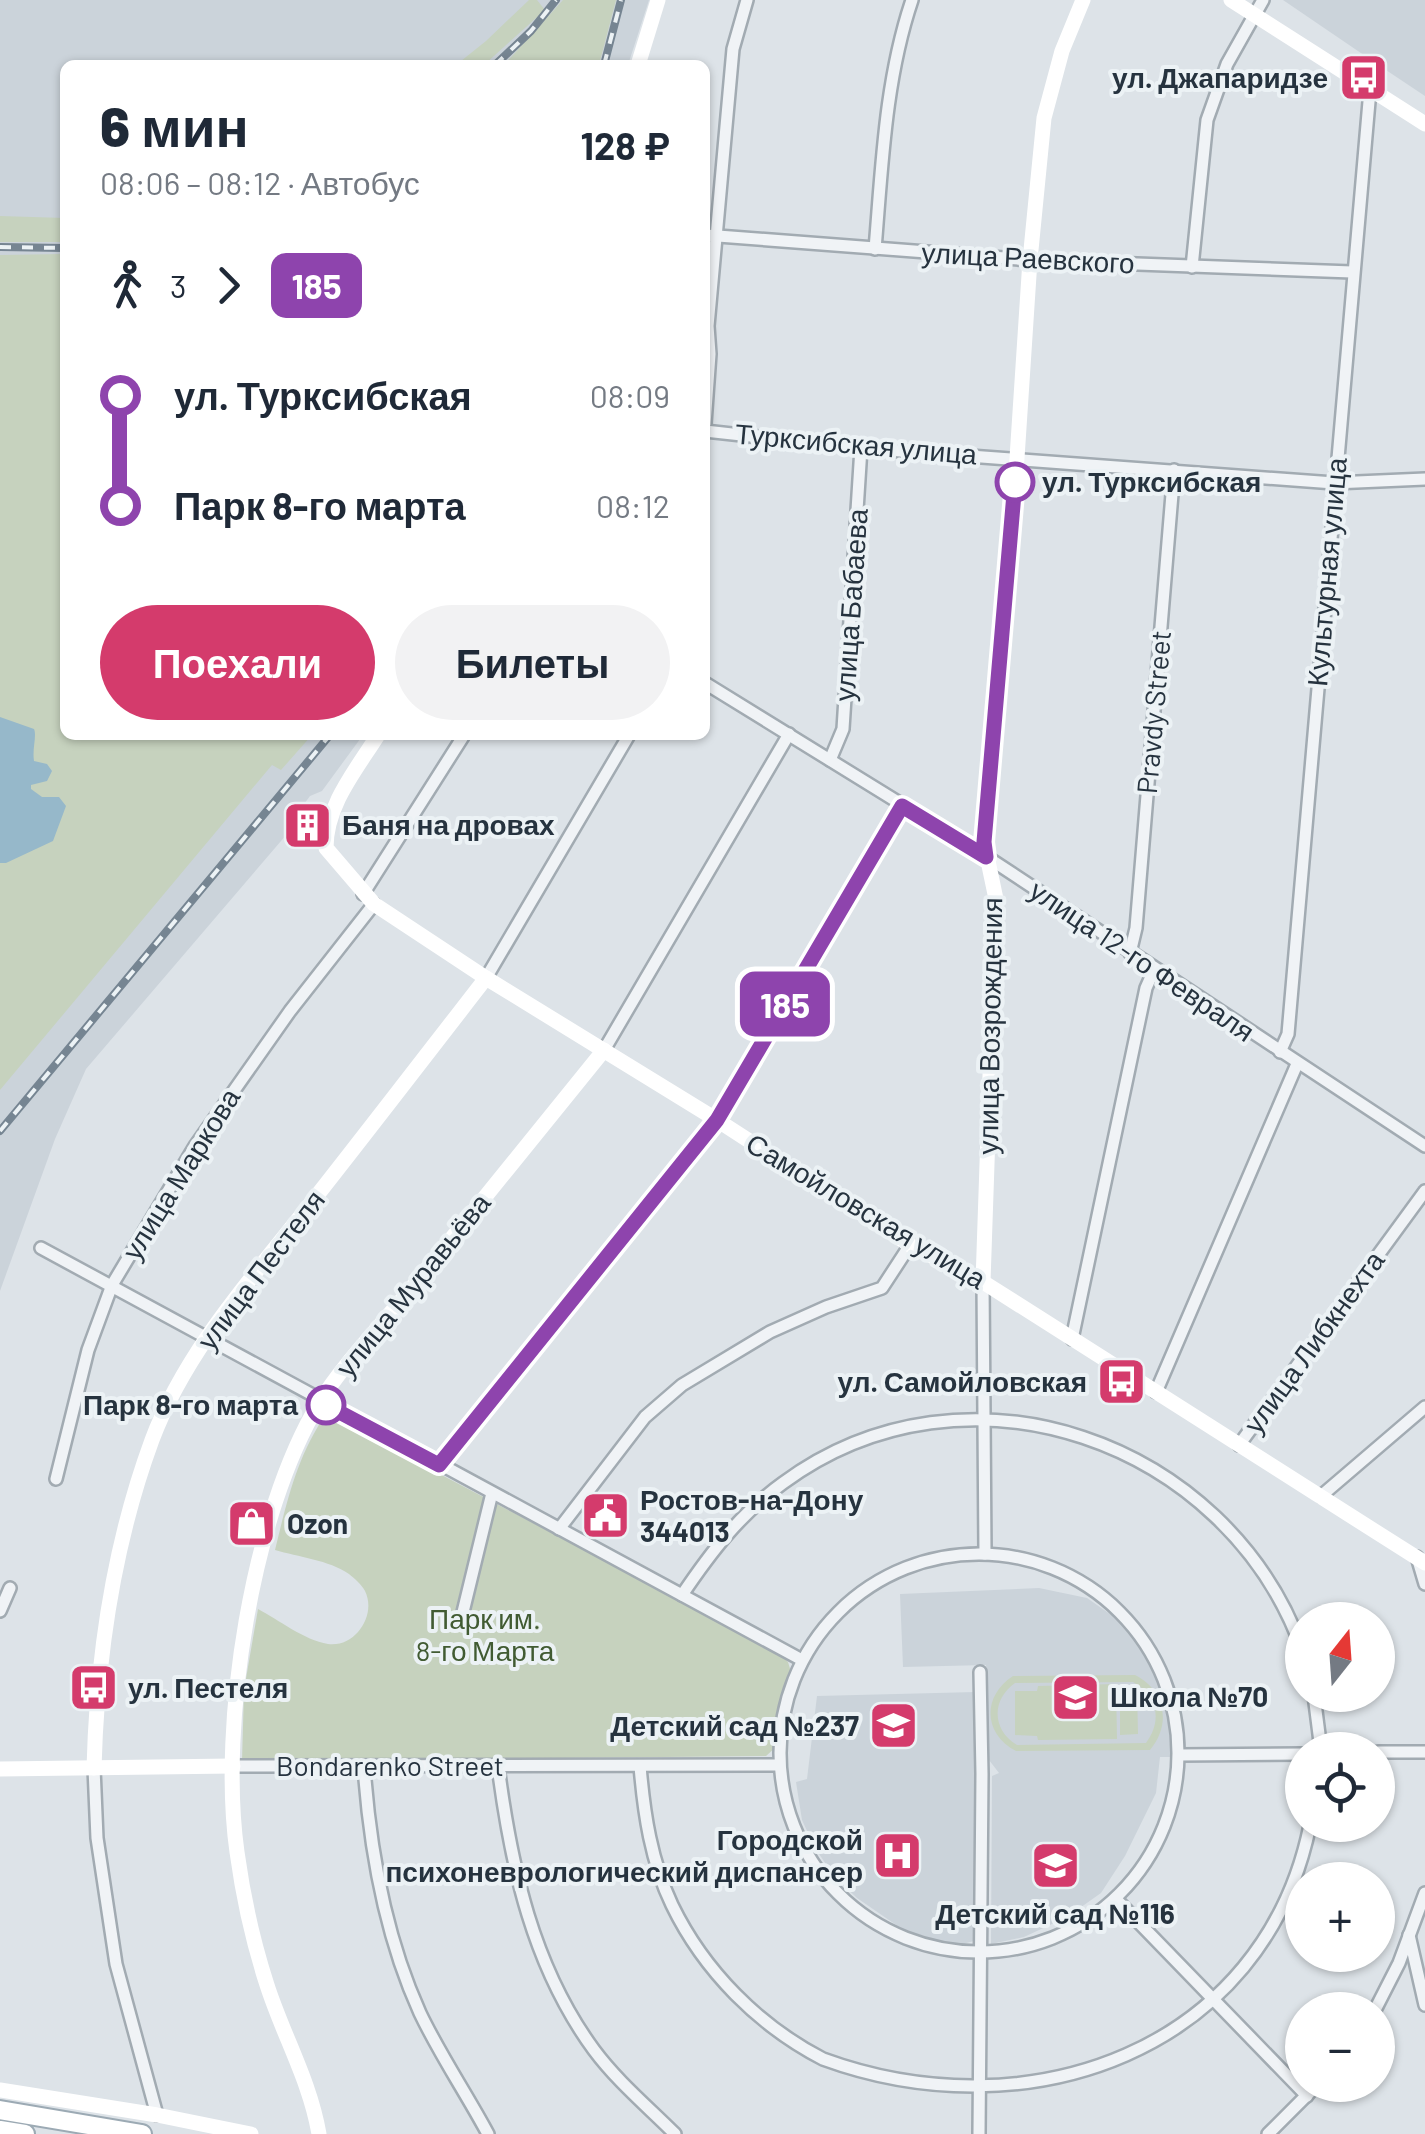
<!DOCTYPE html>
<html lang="ru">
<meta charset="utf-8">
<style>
body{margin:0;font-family:Barlow,sans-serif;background:#f2f2f3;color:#1f2937;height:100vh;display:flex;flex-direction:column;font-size:38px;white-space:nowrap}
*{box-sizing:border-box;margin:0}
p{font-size:32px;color:#747a83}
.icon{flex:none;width:55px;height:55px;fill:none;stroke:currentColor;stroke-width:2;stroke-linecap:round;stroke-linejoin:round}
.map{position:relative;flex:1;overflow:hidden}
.side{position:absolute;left:60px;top:60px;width:650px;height:680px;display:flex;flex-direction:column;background:#fff;border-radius:15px;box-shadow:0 2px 8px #0004}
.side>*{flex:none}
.badge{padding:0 20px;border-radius:15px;font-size:35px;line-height:65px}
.needle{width:65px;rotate:17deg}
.tools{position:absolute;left:1285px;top:1602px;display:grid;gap:20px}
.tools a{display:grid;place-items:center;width:110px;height:110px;border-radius:50%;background:#fff;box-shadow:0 2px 8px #0004;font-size:50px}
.map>.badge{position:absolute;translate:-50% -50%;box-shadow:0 0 0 5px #fff}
.legs{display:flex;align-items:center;gap:15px;height:110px;padding:0 40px;font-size:32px}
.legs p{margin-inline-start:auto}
.overview{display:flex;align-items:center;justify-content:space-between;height:170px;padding:0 40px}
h1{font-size:55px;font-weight:800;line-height:75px}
.button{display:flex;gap:20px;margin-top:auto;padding:20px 40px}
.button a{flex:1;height:115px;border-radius:60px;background:#d43b6c;color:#fff;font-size:40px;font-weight:800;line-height:115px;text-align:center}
.button a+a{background:#f2f2f3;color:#1f2937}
ul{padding:0 40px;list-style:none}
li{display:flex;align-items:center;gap:35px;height:110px;font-size:38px}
li i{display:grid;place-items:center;width:15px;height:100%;margin:0 12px;background:currentColor}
li i::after{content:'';width:25px;height:25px;margin:-12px;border:8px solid;border-radius:50%;background:#fff}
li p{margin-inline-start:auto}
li:first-child i{background:linear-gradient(#0000 50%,currentColor 0)}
li:last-child i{background:linear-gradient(currentColor 50%,#0000 0)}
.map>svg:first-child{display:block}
.built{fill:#cbd3da}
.green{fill:#c6d2be;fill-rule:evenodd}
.water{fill:#96b8ca}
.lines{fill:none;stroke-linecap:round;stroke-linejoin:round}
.street-casing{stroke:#a2abb2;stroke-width:16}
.primary-casing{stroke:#9caab4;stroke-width:22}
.street{stroke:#f0f3f6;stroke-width:11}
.secondary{stroke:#fff;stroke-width:15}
.primary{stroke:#fff;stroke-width:18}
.rail-casing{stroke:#768592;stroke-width:8}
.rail{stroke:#ecf2f5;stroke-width:4;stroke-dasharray:11;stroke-linecap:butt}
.line-1-casing{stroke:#fff;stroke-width:22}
.line-1{stroke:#8e44ad;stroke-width:15}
.stop-1-dot{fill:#fff;stroke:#8e44ad;stroke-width:5}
.labels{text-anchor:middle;stroke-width:8;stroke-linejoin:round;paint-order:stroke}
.poi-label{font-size:28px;font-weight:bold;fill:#26333f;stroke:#ecf2f5;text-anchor:start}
.street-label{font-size:28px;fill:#26333f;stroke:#ecf2f5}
.stop-label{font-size:28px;font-weight:bold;fill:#26333f;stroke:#ecf2f5;text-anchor:start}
.park-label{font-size:28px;fill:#415b32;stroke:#ecf2f5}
</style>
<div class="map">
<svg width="1425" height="2134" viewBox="0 0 1425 2134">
<rect width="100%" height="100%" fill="#dde3e8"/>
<g class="built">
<polygon points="0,0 649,0 628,65 65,65 65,294 0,286"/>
<polygon points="1283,0 1425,0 1425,96 1380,66"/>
<polygon points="280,735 363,735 322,791 310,796 301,808 305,813 86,1069 55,1139 0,1291 0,999"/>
<polygon points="1039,1588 1087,1598 1117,1619 1141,1648 1158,1677 1167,1711 1171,1757 1160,1757 1156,1793 1125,1856 1101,1893 1067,1917 1024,1937 991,1944 992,1776 999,1773 989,1760 986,1665 903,1667 900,1594"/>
<polygon points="976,1692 974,1941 955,1946 902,1929 857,1898 834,1876 815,1848 802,1820 796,1782 807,1779 817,1696"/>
</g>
<g class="green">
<polygon points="529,0 537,0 545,10 484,65 456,65 486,41"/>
<polygon points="563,0 616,0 599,65 504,65"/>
<polygon points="0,216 65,218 65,242 0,242"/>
<polygon points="65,254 65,735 312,735 281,770 272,765 0,1090 0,255"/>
<path d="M 326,1414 L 778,1652 L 788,1662 L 791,1672 L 782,1703 L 777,1746 L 766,1756 L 242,1761 L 244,1690 L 258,1609 C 279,1620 304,1640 328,1644 C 355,1648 377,1615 365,1591 C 362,1585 354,1578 349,1574 C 329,1560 298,1557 275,1550 C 287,1501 297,1456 326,1414 Z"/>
<path d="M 1135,1675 C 1165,1690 1172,1724 1150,1750 L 1016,1751 C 983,1734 982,1696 1013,1676 ZM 1133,1682 C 1157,1695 1163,1720 1146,1743 L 1017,1745 C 992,1730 991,1700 1015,1683 Z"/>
<polygon points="1116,1684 1117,1739 1038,1740 1037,1736 1015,1735 1015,1691 1037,1691 1038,1686"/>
<polygon points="1137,1690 1138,1734 1120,1735 1120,1691"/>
</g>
<path class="water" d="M 0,717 L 34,729 C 37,736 32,749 34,761 L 47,764 L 52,771 L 47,781 L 31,785 L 31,789 L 42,797 L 59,797 L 66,806 L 53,841 L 6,863 L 0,863 Z"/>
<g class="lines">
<defs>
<g id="street">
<polyline points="705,235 1030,260 1352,272"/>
<path d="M 875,249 C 882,166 885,80 912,0"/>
<polyline points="1192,267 1207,120 1227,64 1263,0"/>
<polyline points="705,424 710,354 708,326 733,49 747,0"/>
<polyline points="705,431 861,448 1334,483 1425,479"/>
<polyline points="705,683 987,857 1425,1146"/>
<polyline points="830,760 843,729 861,448"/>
<polyline points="363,894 464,735"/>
<polyline points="1130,953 1136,928 1174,470"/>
<polyline points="486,978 629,735"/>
<polyline points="604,1050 789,734"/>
<polyline points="1280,1052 1288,1034 1370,90"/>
<polyline points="41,1248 802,1660"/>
<polyline points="983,1282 985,1554"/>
<polyline points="1072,1339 1146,988 1154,970"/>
<polyline points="1156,1392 1297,1064"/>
<polyline points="1239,1445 1425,1191"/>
<polyline points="439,1465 717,1120 902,805"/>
<polyline points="56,1479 88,1350 112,1285 195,1146 290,1011 374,904"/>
<polyline points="1321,1496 1425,1407"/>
<polyline points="559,1529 645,1417 682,1385 770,1332 826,1307 882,1288 910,1245"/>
<circle cx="979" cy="1753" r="199"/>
<polyline points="1417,1557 1425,1584"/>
<path d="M 682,1595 C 711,1552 740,1514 783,1483 C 966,1348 1227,1441 1302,1649"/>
<polyline points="0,1611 10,1588"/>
<polyline points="463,1612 492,1493"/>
<polyline points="1314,1695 1321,1750"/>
<polyline points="1378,1752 1425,1752"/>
<polyline points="1179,1755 1302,1754"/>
<polyline points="233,1766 779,1765"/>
<path d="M 498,1766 C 511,1867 533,1967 594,2050 C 617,2081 648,2107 675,2134"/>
<path d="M 640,1766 C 644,1814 651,1861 672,1905 C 704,1971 759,2026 823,2059 C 1028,2134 1264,2051 1310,1825"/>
<path d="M 364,1767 C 370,1851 385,1936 420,2013 C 440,2055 466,2093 488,2134"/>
<polyline points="94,1768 97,1838 116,1964 157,2115"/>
<polyline points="1116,1899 1307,2096"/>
<polyline points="1409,1935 1425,2005"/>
<polyline points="1375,2010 1399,1963 1425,1893"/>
<polyline points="979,2134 982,1774 980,1672"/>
<polyline points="1268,2134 1317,2085"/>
</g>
<g id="primary">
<polyline points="0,2110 142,2134"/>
<polyline points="0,2130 25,2134"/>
</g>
</defs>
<use href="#street" class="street-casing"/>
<use href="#primary" class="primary-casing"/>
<use href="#street" class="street"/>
<g class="secondary">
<polyline points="1231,0 1425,124"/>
<polyline points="638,65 658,0"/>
<path d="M 378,735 C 356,770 326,805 326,848 L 374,904 L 486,978 L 717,1120 L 910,1245 L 983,1282 L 1425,1563"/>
<polyline points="983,1282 996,899 984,842 1017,458 1030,260 1044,118 1062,51 1083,0"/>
<path d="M 94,1768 C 97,1656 113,1546 152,1440 C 185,1352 251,1279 308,1207 C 368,1131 427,1054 486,978"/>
<polyline points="0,1769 233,1766"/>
<polyline points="0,2090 157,2115 251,2134"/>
<path d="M 319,2134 C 310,2081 283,2035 267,1985 C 253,1942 243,1896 237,1852 C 219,1725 252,1513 319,1403 C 343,1364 379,1328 409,1291 C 474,1211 539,1130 604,1050"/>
</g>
<use href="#primary" class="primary"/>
<defs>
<g id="rail">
<polyline points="495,65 531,31 556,0"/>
<polyline points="604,65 621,0"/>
<polyline points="0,247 65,248"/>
<polyline points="0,1131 330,735"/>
</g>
</defs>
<use href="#rail" class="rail-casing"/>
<use href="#rail" class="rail"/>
</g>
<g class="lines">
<defs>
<polyline id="line-1" points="326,1405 439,1465 717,1120 902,806 986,857 984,842 1015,482"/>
</defs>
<use href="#line-1" class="line-1-casing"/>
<use href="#line-1" class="line-1"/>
</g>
<defs>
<symbol id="bus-square" viewBox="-11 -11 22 22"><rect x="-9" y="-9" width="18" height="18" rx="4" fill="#d43b6c" stroke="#ecf2f5"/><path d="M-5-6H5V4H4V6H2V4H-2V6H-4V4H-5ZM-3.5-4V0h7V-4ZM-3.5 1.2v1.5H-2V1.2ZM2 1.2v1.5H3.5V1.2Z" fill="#fff"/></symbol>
<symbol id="building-square" viewBox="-11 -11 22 22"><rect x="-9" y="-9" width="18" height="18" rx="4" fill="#d43b6c" stroke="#ecf2f5"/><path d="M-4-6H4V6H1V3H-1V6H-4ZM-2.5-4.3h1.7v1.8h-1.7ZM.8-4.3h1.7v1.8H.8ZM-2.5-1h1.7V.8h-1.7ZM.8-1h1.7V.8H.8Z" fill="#fff"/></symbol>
<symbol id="civic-square" viewBox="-11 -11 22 22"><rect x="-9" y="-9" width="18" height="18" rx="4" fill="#d43b6c" stroke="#ecf2f5"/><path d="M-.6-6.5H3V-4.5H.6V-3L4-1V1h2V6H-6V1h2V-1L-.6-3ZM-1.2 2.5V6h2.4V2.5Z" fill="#fff"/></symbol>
<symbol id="shop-square" viewBox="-11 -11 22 22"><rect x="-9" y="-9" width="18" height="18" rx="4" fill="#d43b6c" stroke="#ecf2f5"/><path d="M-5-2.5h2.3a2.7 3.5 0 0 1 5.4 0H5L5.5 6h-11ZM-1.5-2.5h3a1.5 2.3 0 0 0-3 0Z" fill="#fff"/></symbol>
<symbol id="school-square" viewBox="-11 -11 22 22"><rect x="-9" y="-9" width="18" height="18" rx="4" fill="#d43b6c" stroke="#ecf2f5"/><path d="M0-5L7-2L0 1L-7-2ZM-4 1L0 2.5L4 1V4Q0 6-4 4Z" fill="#fff"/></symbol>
<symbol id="hospital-square" viewBox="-11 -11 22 22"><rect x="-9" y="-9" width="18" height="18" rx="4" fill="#d43b6c" stroke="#ecf2f5"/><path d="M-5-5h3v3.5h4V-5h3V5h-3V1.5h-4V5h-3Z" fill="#fff"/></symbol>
</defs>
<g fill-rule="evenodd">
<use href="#bus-square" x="1336" y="50" width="55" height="55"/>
<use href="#building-square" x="280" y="798" width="55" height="55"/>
<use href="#bus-square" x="1094" y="1354" width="55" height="55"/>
<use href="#civic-square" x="578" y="1488" width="55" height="55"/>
<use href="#shop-square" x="224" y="1496" width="55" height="55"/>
<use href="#bus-square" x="66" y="1660" width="55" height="55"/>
<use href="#school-square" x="1048" y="1670" width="55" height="55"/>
<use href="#school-square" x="866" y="1698" width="55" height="55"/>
<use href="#hospital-square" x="870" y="1828" width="55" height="55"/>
<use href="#school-square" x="1028" y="1838" width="55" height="55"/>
</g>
<g class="stop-1-dot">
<circle cx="1015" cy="482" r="18"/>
<circle cx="326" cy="1405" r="18"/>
</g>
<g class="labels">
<g class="poi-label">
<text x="1328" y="88" text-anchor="end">ул. Джапаридзе</text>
<text x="342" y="835">Баня на дровах</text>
<text x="1087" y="1392" text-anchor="end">ул. Самойловская</text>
<text x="640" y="1510">Ростов-на-Дону<tspan x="640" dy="32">344013</tspan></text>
<text x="287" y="1534">Ozon</text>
<text x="128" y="1698">ул. Пестеля</text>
<text x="1110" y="1707">Школа №70</text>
<text x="859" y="1736" text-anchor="end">Детский сад №237</text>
<text x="863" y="1850" text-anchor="end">Городской<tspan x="863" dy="32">психоневрологический диспансер</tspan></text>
<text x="1055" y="1924" text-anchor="middle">Детский сад №116</text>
</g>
<g class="street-label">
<text transform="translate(1028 258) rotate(3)" y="10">улица Раевского</text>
<text transform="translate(856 444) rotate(5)" y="10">Турксибская улица</text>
<text transform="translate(1327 572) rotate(-85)" y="10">Культурная улица</text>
<text transform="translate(851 605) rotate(-86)" y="10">улица Бабаева</text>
<text transform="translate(1154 712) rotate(-85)" y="10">Pravdy Street</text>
<text transform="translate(1142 961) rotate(34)" y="10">улица 12-го Февраля</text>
<text transform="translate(990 1026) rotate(-89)" y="10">улица Возрождения</text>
<text transform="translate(181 1174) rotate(-58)" y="10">улица Маркова</text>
<text transform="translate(866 1211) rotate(31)" y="10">Самойловская улица</text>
<text transform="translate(261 1270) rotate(-53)" y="10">улица Пестеля</text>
<text transform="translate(413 1285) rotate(-51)" y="10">улица Муравьёва</text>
<text transform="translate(1314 1342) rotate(-54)" y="10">улица Либкнехта</text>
<text x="390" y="1776">Bondarenko Street</text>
</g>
<g class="stop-label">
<text x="1042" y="492">ул. Турксибская</text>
<text x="298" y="1415" text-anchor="end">Парк 8-го марта</text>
</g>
<g class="park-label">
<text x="485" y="1629">Парк им.<tspan x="485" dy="32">8-го Марта</tspan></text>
</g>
</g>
</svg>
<div class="tools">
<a><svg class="needle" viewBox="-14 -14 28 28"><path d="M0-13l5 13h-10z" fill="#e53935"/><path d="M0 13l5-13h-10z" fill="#747a83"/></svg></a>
<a><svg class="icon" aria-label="locate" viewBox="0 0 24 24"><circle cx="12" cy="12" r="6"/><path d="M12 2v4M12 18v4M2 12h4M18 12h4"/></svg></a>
<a>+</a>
<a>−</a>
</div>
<b class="badge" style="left:785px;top:1004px;background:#8e44ad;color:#fff">185</b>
<section class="side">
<div class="overview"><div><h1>6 мин</h1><p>08:06 – 08:12 · Автобус</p></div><b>128 ₽</b></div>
<div class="legs"><svg class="icon" aria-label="walk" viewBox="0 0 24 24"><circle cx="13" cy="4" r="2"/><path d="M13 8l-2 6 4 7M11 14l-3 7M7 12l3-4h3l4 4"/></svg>3<svg class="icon" aria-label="forward" viewBox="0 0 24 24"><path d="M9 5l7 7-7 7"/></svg><b class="badge" style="background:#8e44ad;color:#fff">185</b></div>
<ul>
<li><i style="color:#8e44ad"></i><b>ул. Турксибская</b><p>08:09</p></li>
<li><i style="color:#8e44ad"></i><b>Парк 8-го марта</b><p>08:12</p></li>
</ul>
<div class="button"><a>Поехали</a><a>Билеты</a></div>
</section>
</div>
